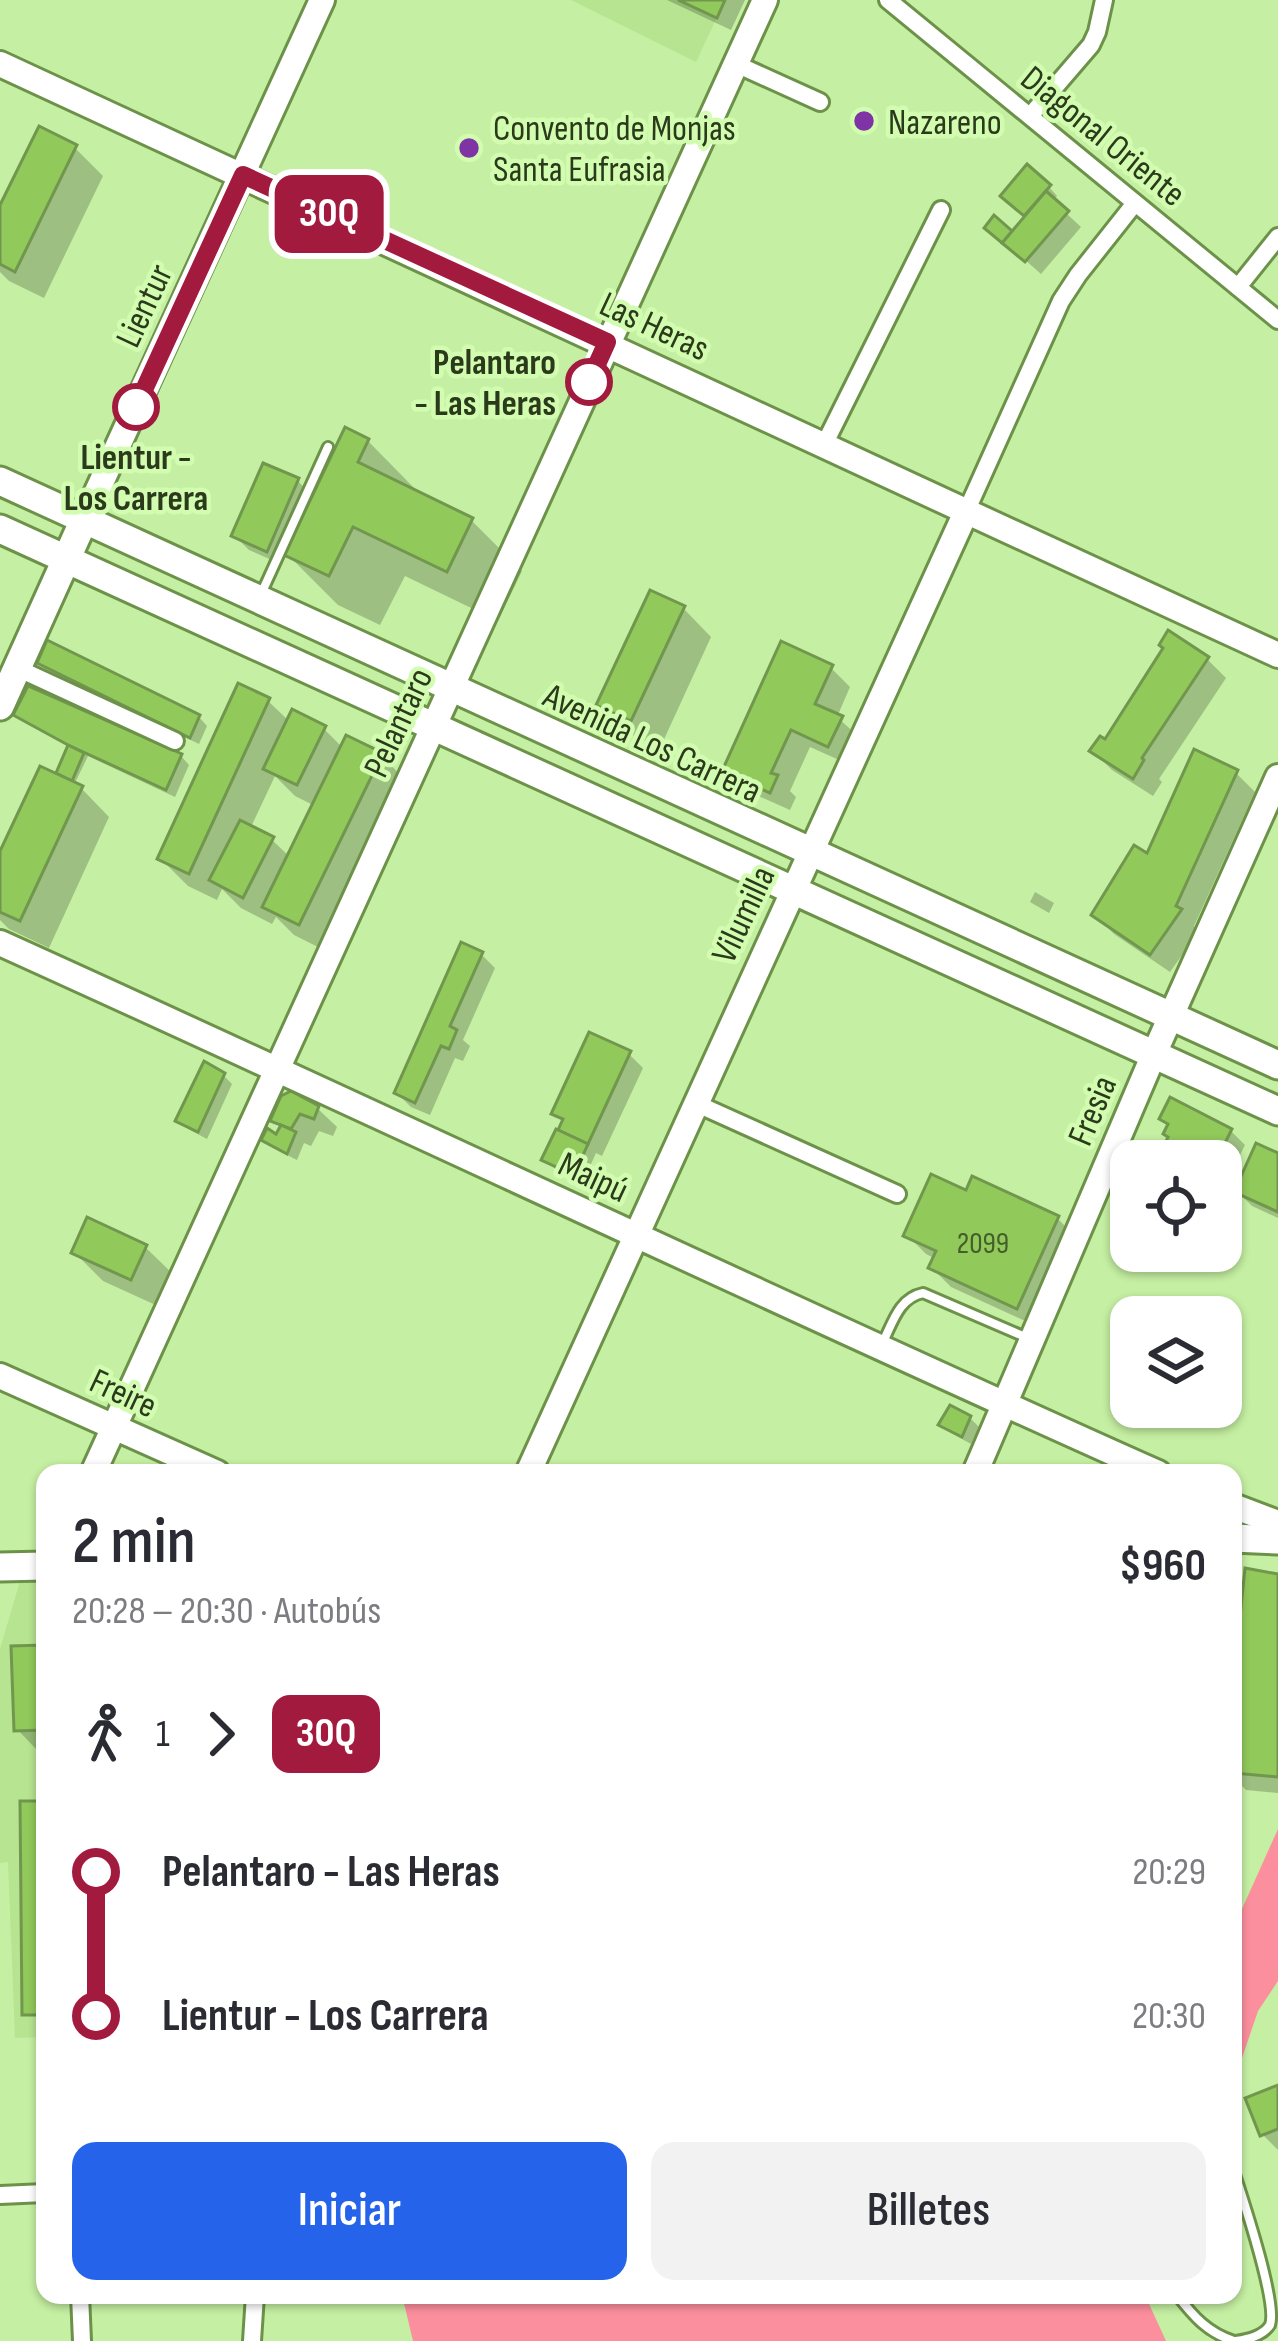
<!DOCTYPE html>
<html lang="es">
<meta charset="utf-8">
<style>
body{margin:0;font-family:"Sofia Sans Condensed",sans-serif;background:#f2f2f3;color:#2b2b33;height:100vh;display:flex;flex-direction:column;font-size:45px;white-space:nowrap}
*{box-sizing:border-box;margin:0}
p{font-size:39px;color:#7c7c81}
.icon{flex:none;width:66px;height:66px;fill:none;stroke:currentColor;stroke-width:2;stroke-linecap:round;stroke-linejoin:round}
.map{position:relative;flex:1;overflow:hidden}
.side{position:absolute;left:36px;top:1464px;width:1206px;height:840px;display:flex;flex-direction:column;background:#fff;border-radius:24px;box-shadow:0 3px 9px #0004}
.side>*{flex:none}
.badge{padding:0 24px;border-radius:18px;font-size:42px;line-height:78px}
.controls{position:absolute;left:1110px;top:1140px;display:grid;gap:24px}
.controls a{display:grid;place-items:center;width:132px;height:132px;border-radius:24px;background:#fff;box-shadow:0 3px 9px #0004;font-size:60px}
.map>.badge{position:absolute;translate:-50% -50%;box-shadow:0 0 0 6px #fff}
.legs{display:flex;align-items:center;gap:18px;height:132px;padding:0 36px;font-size:39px}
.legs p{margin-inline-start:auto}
.overview{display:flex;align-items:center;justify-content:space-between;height:204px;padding:0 36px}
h1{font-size:66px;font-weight:600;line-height:90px}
.button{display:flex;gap:24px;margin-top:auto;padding:24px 36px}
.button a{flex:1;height:138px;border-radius:24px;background:#2563eb;color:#fff;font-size:48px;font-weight:600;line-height:138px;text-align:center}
.button a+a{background:#f2f2f3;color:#2b2b33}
ul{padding:0 36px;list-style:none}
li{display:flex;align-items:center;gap:42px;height:144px;font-size:45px}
li i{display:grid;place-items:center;width:18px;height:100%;margin:0 15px;background:currentColor}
li i::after{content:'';width:30px;height:30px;margin:-15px;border:9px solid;border-radius:50%;background:#fff}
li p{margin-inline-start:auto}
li:first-child i{background:linear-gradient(#0000 50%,currentColor 0)}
li:last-child i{background:linear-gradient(currentColor 50%,#0000 0)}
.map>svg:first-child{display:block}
.built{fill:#b7e490}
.green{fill:#fc8f9e}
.shadow{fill:#0003;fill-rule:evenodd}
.building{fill:#91c95b;stroke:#71974f;stroke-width:3}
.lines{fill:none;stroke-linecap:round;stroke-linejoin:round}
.lane-casing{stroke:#6c9249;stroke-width:14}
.street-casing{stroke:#6c9249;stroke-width:22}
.secondary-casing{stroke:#6c9249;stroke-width:30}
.primary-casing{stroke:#6c9249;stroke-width:33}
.lane{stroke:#fff;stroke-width:8}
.street{stroke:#fff;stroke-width:16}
.secondary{stroke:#fff;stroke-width:24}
.primary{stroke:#fff;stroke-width:27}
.line-1-casing{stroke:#fff;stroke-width:27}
.line-1{stroke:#a31a3f;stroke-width:18}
.poi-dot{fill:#7f34a6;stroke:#d2fcaf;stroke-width:4.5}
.stop-1-dot{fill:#fff;stroke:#a31a3f;stroke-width:6}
.labels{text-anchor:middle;stroke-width:9;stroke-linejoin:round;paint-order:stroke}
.number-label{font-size:30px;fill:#445e2b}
.poi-label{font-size:36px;fill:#2a3a1b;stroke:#d2fcaf;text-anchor:start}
.street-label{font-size:36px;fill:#2a3a1b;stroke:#d2fcaf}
.stop-label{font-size:36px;font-weight:bold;fill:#2a3a1b;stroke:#d2fcaf;text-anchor:end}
</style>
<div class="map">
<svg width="1278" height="2341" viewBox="0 0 1278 2341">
<rect width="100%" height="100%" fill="#c5efa2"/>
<g class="built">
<polygon points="571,0 725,0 696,62"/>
<polygon points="20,1581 45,1582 45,2037 15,2038 8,1862 0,1863 0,1649"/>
</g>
<g class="green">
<polygon points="1278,1829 1278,1981 1258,2011 1241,2061 1233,2073 1233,1929"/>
<polygon points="402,2295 1145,2295 1166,2341 413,2341"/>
</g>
<g class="shadow">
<polygon points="667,0 745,0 731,30"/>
<polygon points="75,148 103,176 44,298 9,281 0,272 0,212"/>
<polygon points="1049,187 1057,196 1053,201 1081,227 1041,274 988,227 995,220 1012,235 1028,217 1013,205"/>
<polygon points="368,441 418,492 471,520 522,571 498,621 405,576 380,625 338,605 286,553 281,564 249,550 235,536 298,481 314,498"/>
<polygon points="683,608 711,637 660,748 628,733 600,705"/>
<polygon points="1207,659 1226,678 1159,779 1162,782 1153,796 1112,770 1093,751"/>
<polygon points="41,662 199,717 207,726 199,744 50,671"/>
<polygon points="831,668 850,687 837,717 860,738 848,764 810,747 790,791 796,797 790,810 745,790 726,771"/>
<path d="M 268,701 L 290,722 L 324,729 L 343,748 L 381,755 L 409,784 L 328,952 L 294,935 L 276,917 L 272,924 L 241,908 L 222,889 L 217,900 L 188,886 L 160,858 ZM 275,776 L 295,796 L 315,806 L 290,857 L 272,840 L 250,829 Z"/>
<polygon points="17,714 181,756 189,765 175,797 88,756 74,785 81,788 109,817 49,948 9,929 0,920 0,858 69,782 59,772 71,747 26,723"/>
<polygon points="1236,773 1255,792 1194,926 1199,931 1170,972 1114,934 1095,915"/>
<polygon points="1035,892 1054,903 1049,913 1030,902"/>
<polygon points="481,954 495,968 463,1040 470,1046 463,1061 455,1058 430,1115 411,1107 397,1093"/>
<polygon points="629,1054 643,1068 602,1156 596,1153 583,1182 554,1168 545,1159 565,1124 554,1113"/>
<polygon points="223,1075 232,1084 207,1139 188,1129 179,1120"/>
<polygon points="317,1108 337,1127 333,1136 319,1131 311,1146 304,1143 297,1160 273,1148 264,1139 277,1138 282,1128 274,1120"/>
<polygon points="1163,1119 1231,1131 1245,1145 1236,1163 1229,1159 1226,1166 1221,1161 1168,1161 1163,1155 1171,1139 1170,1126"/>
<polygon points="1278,1156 1278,1218 1252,1206 1238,1192"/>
<polygon points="967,1194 1057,1218 1076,1237 1036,1326 951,1287 932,1268 936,1259 926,1254 907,1235"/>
<polygon points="145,1247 174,1275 160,1307 103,1281 75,1253"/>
<polygon points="970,1418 979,1427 971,1444 951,1433 942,1425"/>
<polygon points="1278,1577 1278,1793 1246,1790 1233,1777 1233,1714"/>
<polygon points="45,1648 45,1748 36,1749 17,1729"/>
<polygon points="1278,2088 1278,2150 1262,2134"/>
</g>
<g class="building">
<polygon points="678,0 725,0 717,18"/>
<polygon points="39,126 77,145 15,272 0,264 0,205"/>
<polygon points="1027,164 1051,185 1024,216 1000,196"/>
<polygon points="1046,191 1069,211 1025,262 1002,243"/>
<polygon points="994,215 1012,231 1002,243 984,228"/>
<polygon points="345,427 369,439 358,462 473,518 447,572 353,527 329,576 284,555"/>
<polygon points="263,463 299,478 267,552 231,536"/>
<polygon points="650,590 685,606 631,721 596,705"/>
<polygon points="1168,630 1209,657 1142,758 1144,760 1133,779 1089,751 1100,736 1105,739 1163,648 1159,645"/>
<polygon points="47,640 200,715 190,738 37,663"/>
<polygon points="781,641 833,665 815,704 843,716 828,747 791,730 771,773 778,775 770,793 722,771"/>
<polygon points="238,683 270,698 189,874 157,859"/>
<polygon points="28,686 182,754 166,790 68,745 13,715"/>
<polygon points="292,709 326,726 297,785 263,769"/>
<polygon points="346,735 383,753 299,925 262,907"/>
<polygon points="68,745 84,753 72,781 56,773"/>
<polygon points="1194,749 1238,770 1176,906 1182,909 1150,955 1091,915 1134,845 1147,853"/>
<polygon points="40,766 83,786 20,921 0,912 0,851"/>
<polygon points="240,820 274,837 243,898 209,880"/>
<polygon points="461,942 483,952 450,1026 457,1030 449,1049 441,1046 415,1103 394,1093"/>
<polygon points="589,1032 631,1051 588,1144 558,1130 563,1119 551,1114"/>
<polygon points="204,1061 225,1073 198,1132 175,1121"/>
<polygon points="291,1091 319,1106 314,1119 300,1114 291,1129 270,1121 281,1096"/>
<polygon points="1170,1097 1232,1129 1221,1151 1215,1147 1211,1154 1200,1149 1194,1161 1169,1161 1159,1156 1168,1137 1163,1134 1168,1124 1159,1119"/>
<polygon points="281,1125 296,1132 287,1154 261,1140 267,1128 276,1134"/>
<polygon points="556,1129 588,1144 574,1175 541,1160"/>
<polygon points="1256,1143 1278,1153 1278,1212 1234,1192"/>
<polygon points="931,1174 966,1190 972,1176 1059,1216 1017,1309 928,1268 936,1251 903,1236"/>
<polygon points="87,1217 147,1245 131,1280 71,1253"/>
<polygon points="950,1405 971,1416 962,1437 938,1425"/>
<polygon points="1245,1568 1278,1574 1278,1777 1233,1773 1233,1684"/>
<polygon points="45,1645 45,1730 14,1731 11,1646"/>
<polygon points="20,1801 45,1801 45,2015 22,2015"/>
<polygon points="1278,2085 1278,2129 1260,2136 1245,2098"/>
</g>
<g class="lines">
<defs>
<g id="lane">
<polyline points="262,592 328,447"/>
<path d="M 883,1342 C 893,1322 899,1298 923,1293 L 1030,1339"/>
<path d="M 1233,2168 C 1242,2196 1278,2303 1270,2325 C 1263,2336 1248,2339 1236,2341"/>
<path d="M 1177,2295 C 1193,2316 1208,2333 1234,2341"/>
</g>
<g id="street">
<polyline points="888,0 1278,320"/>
<polyline points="736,64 820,102"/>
<polyline points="1030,116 1091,45 1097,32 1104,0"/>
<polyline points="1238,287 1278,237"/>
<polyline points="824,445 941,210"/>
<polyline points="966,512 1061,301 1078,275 1135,203"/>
<polyline points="17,668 175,741"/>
<polyline points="695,1103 897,1194"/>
<polyline points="0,2195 45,2193"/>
<polyline points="80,2295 82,2341"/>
<polyline points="252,2341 255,2295"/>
</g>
<g id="secondary">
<path d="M 0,64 C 427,258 851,460 1278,655"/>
<polyline points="84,520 322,0"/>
<path d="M 0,943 C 387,1118 770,1300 1158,1473"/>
<polyline points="0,1376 217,1473"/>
<polyline points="93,1473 765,0"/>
<polyline points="528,1473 966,512"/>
<polyline points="975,1473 1154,1054 1278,777"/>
<polyline points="1233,1506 1278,1523"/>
</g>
<g id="primary">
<polyline points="0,481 1278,1065"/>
<polyline points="0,529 1278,1111"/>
<polyline points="0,706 84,520"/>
<polyline points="1233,1538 1278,1540"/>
<polyline points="0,1567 45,1566"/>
</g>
</defs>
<use href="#lane" class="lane-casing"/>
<use href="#street" class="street-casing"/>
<use href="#secondary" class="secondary-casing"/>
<use href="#primary" class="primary-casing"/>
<use href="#lane" class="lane"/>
<use href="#street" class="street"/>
<use href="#secondary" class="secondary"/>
<use href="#primary" class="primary"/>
</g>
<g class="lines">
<defs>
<polyline id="line-1" points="136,407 243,175 607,342 589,382"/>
</defs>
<use href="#line-1" class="line-1-casing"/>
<use href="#line-1" class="line-1"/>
</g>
<g class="poi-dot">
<circle cx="864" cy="121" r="12"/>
<circle cx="469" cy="148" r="12"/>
</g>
<g class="stop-1-dot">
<circle cx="589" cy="382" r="21"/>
<circle cx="136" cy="407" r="21"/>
</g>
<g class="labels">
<g class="number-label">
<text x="983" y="1253">2099</text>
</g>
<g class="poi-label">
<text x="888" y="134">Nazareno</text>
<text x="493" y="140">Convento de Monjas<tspan x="493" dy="41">Santa Eufrasia</tspan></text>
</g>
<g class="street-label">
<text transform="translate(1104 135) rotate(39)" y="13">Diagonal Oriente</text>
<text transform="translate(143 305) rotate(-65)" y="13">Lientur</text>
<text transform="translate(655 325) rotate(25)" y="13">Las Heras</text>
<text transform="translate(397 722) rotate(-65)" y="13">Pelantaro</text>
<text transform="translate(653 742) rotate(25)" y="13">Avenida Los Carrera</text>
<text transform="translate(742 914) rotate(-65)" y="13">Vilumilla</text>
<text transform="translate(1091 1110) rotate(-67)" y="13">Fresia</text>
<text transform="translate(594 1176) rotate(25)" y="13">Maipú</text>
<text transform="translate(124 1392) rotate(25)" y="13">Freire</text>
</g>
<g class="stop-label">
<text x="556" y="374">Pelantaro<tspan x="556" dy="41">- Las Heras</tspan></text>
<text x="136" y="469" text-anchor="middle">Lientur -<tspan x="136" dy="41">Los Carrera</tspan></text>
</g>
</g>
</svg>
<div class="controls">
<a><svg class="icon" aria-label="locate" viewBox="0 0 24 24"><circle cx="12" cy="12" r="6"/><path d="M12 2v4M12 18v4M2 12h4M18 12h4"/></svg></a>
<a><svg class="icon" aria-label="layers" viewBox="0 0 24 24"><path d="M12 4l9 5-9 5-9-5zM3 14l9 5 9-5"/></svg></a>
</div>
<b class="badge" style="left:329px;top:214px;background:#a31a3f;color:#fff">30Q</b>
<section class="side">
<div class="overview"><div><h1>2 min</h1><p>20:28 – 20:30 · Autobús</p></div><b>$960</b></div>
<div class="legs"><svg class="icon" aria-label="walk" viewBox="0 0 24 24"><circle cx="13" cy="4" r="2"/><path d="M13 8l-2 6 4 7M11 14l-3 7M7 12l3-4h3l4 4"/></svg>1<svg class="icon" aria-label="forward" viewBox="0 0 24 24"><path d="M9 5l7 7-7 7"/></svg><b class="badge" style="background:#a31a3f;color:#fff">30Q</b></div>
<ul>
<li><i style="color:#a31a3f"></i><b>Pelantaro - Las Heras</b><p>20:29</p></li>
<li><i style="color:#a31a3f"></i><b>Lientur - Los Carrera</b><p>20:30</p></li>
</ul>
<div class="button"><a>Iniciar</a><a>Billetes</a></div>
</section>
</div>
